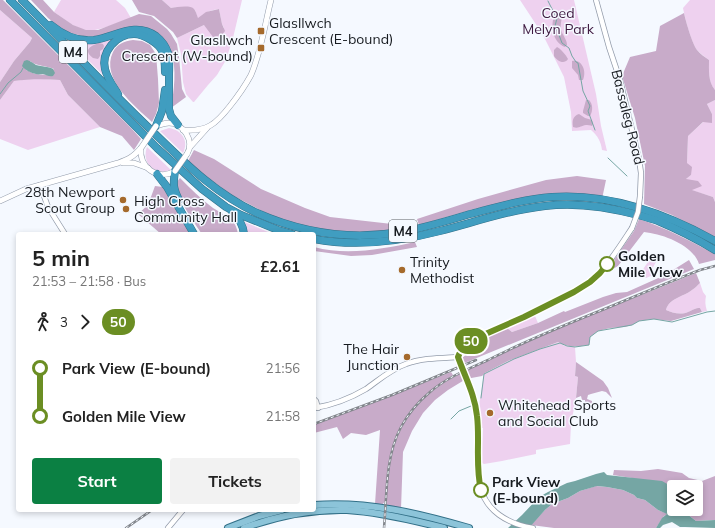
<!DOCTYPE html>
<meta charset="utf-8">
<style>
body{margin:0;font-family:Mulish,sans-serif;background:#f2f2f2;color:#222;height:100vh;display:flex;flex-direction:column;font-size:15px;white-space:nowrap}
*{box-sizing:border-box;margin:0}
p{font-size:13px;color:#767676}
.icon{flex:none;width:22px;height:22px;fill:none;stroke:currentColor;stroke-width:2;stroke-linecap:round;stroke-linejoin:round}
.map{position:relative;flex:1;overflow:hidden}
.details{position:absolute;left:16px;top:232px;width:300px;height:280px;display:flex;flex-direction:column;background:#fff;border-radius:4px;box-shadow:0 2px 6px #0003}
.details>*{flex:none}
.badge{padding:0 8px;border-radius:13px;font-size:14px;line-height:26px}
.fabs{position:absolute;left:667px;top:480px;display:grid;gap:8px}
.fabs a{display:grid;place-items:center;width:36px;height:36px;border-radius:4px;background:#fff;box-shadow:0 2px 6px #0003;font-size:20px}
.map>.badge{position:absolute;translate:-50% -50%;box-shadow:0 0 0 2px #fff}
.legs{display:flex;align-items:center;gap:6px;height:44px;padding:0 16px;font-size:13px}
.legs p{margin-inline-start:auto}
.overview{display:flex;align-items:center;justify-content:space-between;height:68px;padding:0 16px}
h1{font-size:22px;font-weight:700;line-height:30px}
.primary-button{display:flex;gap:8px;margin-top:auto;padding:8px 16px}
.primary-button a{flex:1;height:46px;border-radius:4px;background:#0b8043;color:#fff;font-size:16px;font-weight:700;line-height:46px;text-align:center}
.primary-button a+a{background:#f2f2f2;color:#222}
ul{padding:0 16px;list-style:none}
li{display:flex;align-items:center;gap:14px;height:48px;font-size:15px}
li i{display:grid;place-items:center;width:6px;height:100%;margin:0 5px;background:currentColor}
li i::after{content:'';width:10px;height:10px;margin:-5px;border:3px solid;border-radius:50%;background:#fff}
li p{margin-inline-start:auto}
li:first-child i{background:linear-gradient(#0000 50%,currentColor 0)}
li:last-child i{background:linear-gradient(currentColor 50%,#0000 0)}
.map>svg:first-child{display:block}
.green{fill:#eed1ef}
.forest{fill:#c8abc9;fill-rule:evenodd}
.water{fill:#75a6a4}
.lines{fill:none;stroke-linecap:round;stroke-linejoin:round}
.stream{stroke:#75a6a4;stroke-width:1}
.tertiary-casing{stroke:#939cab;stroke-width:6}
.secondary-casing{stroke:#939cab;stroke-width:6}
.primary-casing{stroke:#327088;stroke-width:8}
.motorway-casing{stroke:#327088;stroke-width:8}
.tertiary{stroke:#fff;stroke-width:4.5}
.secondary{stroke:#fff;stroke-width:5}
.primary{stroke:#8cc4d9;stroke-width:6}
.motorway{stroke:#409dc0;stroke-width:7}
.rail-casing{stroke:#82868c;stroke-width:2.5}
.rail{stroke:#f5f9ff;stroke-width:1;stroke-dasharray:3;stroke-linecap:butt}
.tertiary-bridge-casing{stroke:#939cab;stroke-width:6;stroke-linecap:butt}
.secondary-bridge-casing{stroke:#939cab;stroke-width:6;stroke-linecap:butt}
.tertiary-bridge{stroke:#fff;stroke-width:4.5}
.secondary-bridge{stroke:#fff;stroke-width:5}
.line-1-casing{stroke:#fff;stroke-width:9}
.line-1{stroke:#6b8e23;stroke-width:6}
.poi-dot{fill:#a56a2c;stroke:#f5f9ff;stroke-width:1.5}
.stop-1-dot{fill:#fff;stroke:#6b8e23;stroke-width:2}
.labels{text-anchor:middle;stroke-width:3;stroke-linejoin:round;paint-order:stroke}
.shield{fill:#f5f9ff;stroke:#5a5e63;stroke-width:1}
.shield-label{font-size:13px;font-weight:bold;fill:#171b20}
.park-label{font-size:14px;fill:#3e1940;stroke:#f5f9ff}
.poi-label{font-size:14px;fill:#171b20;stroke:#f5f9ff;text-anchor:start}
.street-label{font-size:14px;fill:#171b20;stroke:#f5f9ff}
.stop-label{font-size:14px;font-weight:bold;fill:#171b20;stroke:#f5f9ff;text-anchor:start}
</style>
<div class="map">
<svg width="715" height="528" viewBox="0 0 715 528">
<rect width="100%" height="100%" fill="#f5f9ff"/>
<g class="green">
<path d="M 61,0 L 116,0 L 125,8 L 131,18 C 118,22 100,32 86,30 C 76,29 63,18 54,12 Z"/>
<path d="M 162,0 L 242,0 L 233,38 L 226,60 L 217,75 L 208,85 L 194,102 L 193,102 L 186,94 L 183,82 L 181,54 L 177,38 L 204,25 L 224,28 L 222,24 L 219,9 C 210,10 204,13 198,19 L 195,10 L 182,7 L 171,8 Z"/>
<path d="M 520,0 L 574,0 L 596,94 L 601,126 L 607,151 L 602,150 C 601,142 598,136 591,130 L 572,131 L 571,112 L 564,77 L 543,35 Z"/>
<path d="M 690,0 L 715,0 L 715,90 C 708,83 709,70 709,60 C 705,57 701,54 697,50 C 691,42 685,18 683,8 Z"/>
<polygon points="0,10 32,38 30,42 14,61 0,82"/>
<polygon points="122,34 108,46 106,78 65,37 70,39"/>
<polygon points="29,79 44,79 60,80 68,95 100,127 28,150 0,139 0,100 14,81"/>
<polygon points="715,100 715,202 713,197 691,190 686,179 691,175 687,163 688,136 712,114 707,104"/>
<path d="M 169,128 C 182,130 189,141 183,153 L 160,131 Z"/>
<path d="M 147,147 L 171,170 C 155,177 141,163 147,147 Z"/>
<polygon points="242,221 273,234 246,234"/>
<path d="M 653,253 L 658,254 L 657,257 L 662,259 L 661,261 L 657,260 L 651,271 L 653,273 L 651,276 L 646,278 C 640,272 643,269 648,262 C 650,259 650,256 653,253 Z"/>
<path d="M 700,283 L 703,292 L 706,296 C 705,301 705,305 707,311 L 702,312 L 700,308 C 695,308 693,310 688,312 C 681,315 672,313 666,310 C 669,298 683,297 692,290 C 695,288 697,286 700,283 Z"/>
<polygon points="535,316 538,323 512,332 507,328"/>
<polygon points="558,342 565,346 575,347 576,362 575,376 578,377 576,398 571,424 570,444 536,450 536,454 502,461 484,464 482,463 482,444 483,428 479,428 479,406 484,374 508,361"/>
</g>
<g class="forest">
<path d="M 0,0 L 3,0 L 131,128 L 141,139 L 134,150 L 122,136 L 100,127 L 68,95 L 60,80 C 44,79 29,79 14,81 L 0,100 L 0,82 L 14,61 L 30,42 L 32,38 L 0,10 ZM 30,61 C 38,67 45,65 54,69 L 46,75 C 43,74 40,75 37,74 C 33,74 30,71 26,70 Z"/>
<path d="M 31,0 L 43,0 L 54,12 L 73,25 L 86,30 L 98,30 L 139,14 L 151,16 L 167,29 L 171,34 L 177,44 L 179,57 L 182,89 L 186,97 L 171,108 C 174,91 177,68 171,52 L 139,27 L 130,27 L 97,36 L 83,36 L 70,33 L 59,27 L 48,18 Z"/>
<path d="M 132,0 L 162,0 L 171,8 C 177,7 191,5 194,9 C 196,11 197,16 198,18 L 206,12 L 219,9 L 222,24 L 225,31 L 222,35 L 213,37 L 204,25 L 177,38 L 173,32 L 154,16 L 139,12 Z"/>
<path d="M 558,12 L 561,13 L 562,15 C 562,20 560,24 561,29 C 562,35 567,39 567,45 L 565,47 C 552,42 550,25 555,13 Z"/>
<path d="M 684,13 C 686,22 692,43 697,50 C 700,54 705,57 709,60 C 709,70 708,82 715,90 L 715,100 L 707,104 L 712,114 L 712,123 L 703,122 L 688,136 L 687,163 L 692,167 L 691,175 L 686,179 L 698,181 L 702,186 L 692,190 L 713,197 L 715,202 L 715,237 L 672,215 L 644,204 L 645,166 L 635,118 L 622,76 L 630,57 L 656,51 L 660,26 Z"/>
<path d="M 133,40 L 142,41 L 150,45 L 156,54 L 158,79 L 159,103 L 156,114 L 152,122 C 135,106 100,79 113,52 C 117,44 124,41 133,40 Z"/>
<path d="M 99,43 L 103,44 L 104,46 L 103,49 L 100,51 L 100,56 L 98,59 L 93,58 C 83,50 90,46 99,43 Z"/>
<path d="M 557,47 C 560,48 566,55 568,59 C 564,65 557,61 554,56 L 554,50 Z"/>
<path d="M 572,61 C 582,59 587,71 583,80 L 579,80 L 578,75 L 572,68 Z"/>
<path d="M 586,100 L 589,100 C 593,104 593,111 590,116 L 588,116 L 583,113 L 583,111 Z"/>
<path d="M 579,114 L 585,118 L 592,120 L 593,124 L 592,126 C 591,125 587,125 586,125 C 580,126 579,129 573,127 C 572,120 573,116 579,114 Z"/>
<polygon points="194,150 214,159 261,189 305,208 330,217 392,224 412,220 414,227 396,231 344,233 298,225 268,214 230,194 199,171 188,161"/>
<polygon points="577,176 606,180 602,199 531,196 474,209 419,225 417,219 478,199 546,180"/>
<path d="M 180,178 C 190,188 201,199 213,208 C 219,212 226,215 231,220 C 236,224 237,229 238,234 L 202,234 C 195,224 177,198 176,186 C 176,183 178,180 180,178 Z"/>
<polygon points="155,186 163,187 190,234 161,234 138,214 148,205"/>
<path d="M 639,219 C 666,228 690,241 715,254 L 715,260 L 699,264 C 693,245 663,234 644,232 L 618,266 L 611,270 L 612,266 L 615,261 L 614,260 L 634,231 Z"/>
<path d="M 415,242 L 417,247 L 372,255 L 351,256 L 314,251 L 314,247 C 347,256 383,249 415,242 Z"/>
<polygon points="689,260 694,269 462,364 461,359 484,339 507,328 512,332 538,323 564,311 565,312 603,297 616,293 627,292 665,275"/>
<path d="M 696,273 L 700,283 C 697,286 695,288 692,290 C 683,297 669,298 666,310 C 672,313 681,315 688,312 C 693,310 695,308 700,308 L 702,312 L 671,321 L 653,319 L 639,321 L 632,325 L 625,327 L 610,328 L 598,331 L 590,337 L 589,345 C 577,347 569,348 558,342 L 508,361 L 485,373 L 482,376 L 466,379 L 448,390 L 435,400 L 423,413 L 412,431 L 403,452 L 401,509 L 386,506 C 388,474 388,447 407,419 C 427,387 459,374 492,358 C 558,326 628,301 696,273 Z"/>
<polygon points="576,362 603,381 608,388 612,398 606,392 602,391 591,394 588,395 587,399 592,401 592,405 585,404 585,400 582,400 581,396 576,398 578,377 575,376"/>
<path d="M 451,372 L 453,375 C 445,381 435,386 428,393 C 411,408 398,427 392,449 C 387,465 387,483 386,500 L 382,505 L 375,504 L 380,430 L 366,435 L 351,433 L 343,439 L 337,427 L 314,433 L 314,424 L 393,395 Z"/>
<polygon points="658,469 682,473 689,478 702,481 715,476 715,520 696,521 687,514 686,509 696,509 696,487 674,487 674,489 632,478 613,475 614,470 641,471"/>
<polygon points="596,486 607,487 623,490 634,495 637,498 645,500 658,510 668,514 664,516 656,528 554,528 531,525 545,510 552,504 568,498 580,491"/>
</g>
<g class="water">
<path d="M 27,60 C 31,61 33,63 36,65 C 42,67 48,66 53,69 L 55,73 L 53,76 C 49,77 47,75 43,74 C 41,74 39,75 36,74 C 31,73 25,70 22,66 L 24,61 Z"/>
<polygon points="604,472 607,475 662,481 669,485 674,489 674,509 686,509 687,514 696,521 715,520 715,528 685,527 680,527 672,522 663,525 660,528 656,528 662,518 667,514 658,510 645,500 637,498 634,495 623,490 607,487 597,486 580,491 568,498 552,504 545,510 529,528 508,528 522,515 539,497 548,492 567,483 575,481 596,474"/>
</g>
<g class="lines">
<g class="stream">
<polyline points="548,1 551,7 557,18 555,26 559,35 562,43 569,48 572,56 576,62 578,63 583,91 590,106 588,111 595,130"/>
<polyline points="0,94 8,83 21,72 23,68"/>
<polyline points="608,158 627,176"/>
<polyline points="481,398 484,374 514,359 540,349 560,343 567,346 575,347 589,345 590,337 598,331 632,325 639,321 654,319 672,322 707,312 715,311"/>
<polyline points="451,419 459,411 471,406"/>
</g>
<defs>
<g id="tertiary">
<polyline points="596,0 609,47 620,80 639,159 641,173 640,196"/>
<polyline points="40,185 48,207 65,234"/>
<path d="M 458,357 C 460,352 463,348 466,344 C 475,336 490,332 502,327 C 520,319 537,311 554,302 C 564,297 575,293 584,286 C 605,271 618,249 632,228"/>
<path d="M 458,357 C 464,376 474,394 477,415 C 478,422 478,431 478,439 C 478,454 477,470 480,485 C 485,511 508,524 533,528"/>
<polyline points="314,399 316,401 318,408"/>
<path d="M 314,408 C 334,405 349,399 366,389 C 379,380 391,369 406,364 C 422,358 441,358 458,357"/>
<polyline points="168,528 183,510"/>
</g>
<g id="secondary">
<path d="M 156,126 C 160,125 164,123 169,123 C 183,123 195,141 187,154"/>
<path d="M 183,130 C 207,132 216,124 230,106 C 238,96 245,86 251,75 C 261,52 265,24 271,0"/>
<polyline points="190,147 207,128"/>
<path d="M 141,148 C 139,168 158,181 175,171"/>
<polyline points="123,163 134,163 148,168"/>
<path d="M 0,201 L 26,189 L 118,163 C 129,159 133,157 141,148"/>
</g>
<g id="primary">
<path d="M 314,505 C 368,501 417,513 469,528"/>
<polyline points="228,528 259,516 282,510"/>
<path d="M 244,528 C 277,516 312,509 347,510 C 379,512 413,520 444,528"/>
</g>
<g id="motorway">
<polyline points="10,0 157,148 202,189 226,207 241,215 278,230 292,234"/>
<path d="M 22,0 C 65,43 107,88 151,130 C 184,162 214,193 257,213 C 302,233 352,240 401,232 C 424,228 447,221 470,214 C 497,207 524,199 552,197 C 610,193 665,213 715,241"/>
<path d="M 51,25 C 63,35 77,42 94,40 C 115,37 135,21 156,36 C 161,40 166,47 168,53 C 170,60 169,68 169,75 C 169,86 169,98 169,109 L 171,116 L 178,125"/>
<path d="M 118,94 C 113,86 107,78 105,69 C 101,52 116,34 134,34 C 140,34 146,37 151,40 C 156,43 161,47 163,53 C 165,59 165,66 165,72"/>
<polyline points="156,126 162,111 165,90"/>
<path d="M 175,171 C 173,184 173,188 179,200"/>
<polyline points="157,174 167,187 194,234"/>
<path d="M 232,212 C 239,218 243,225 244,234"/>
<path d="M 314,239 C 356,247 398,242 440,231 C 475,222 509,210 545,206 C 576,202 608,207 638,215 C 645,217 652,219 658,221 C 677,229 697,239 715,250"/>
</g>
</defs>
<use href="#tertiary" class="tertiary-casing"/>
<use href="#secondary" class="secondary-casing"/>
<use href="#primary" class="primary-casing"/>
<use href="#motorway" class="motorway-casing"/>
<use href="#tertiary" class="tertiary"/>
<use href="#secondary" class="secondary"/>
<use href="#primary" class="primary"/>
<use href="#motorway" class="motorway"/>
<defs>
<g id="rail">
<polyline points="314,424 392,395 476,360"/>
<polyline points="126,528 152,510"/>
<path d="M 384,528 C 387,495 385,457 401,427 C 408,414 418,402 430,392 C 446,378 468,369 488,360 C 527,340 567,324 607,308 C 638,295 669,282 700,270 L 715,266"/>
</g>
</defs>
<use href="#rail" class="rail-casing"/>
<use href="#rail" class="rail"/>
<defs>
<polyline id="tertiary-bridge" points="632,228 638,212 640,196"/>
<g id="secondary-bridge">
<polyline points="141,148 156,126"/>
<polyline points="175,171 187,154"/>
</g>
</defs>
<use href="#tertiary-bridge" class="tertiary-bridge-casing"/>
<use href="#secondary-bridge" class="secondary-bridge-casing"/>
<use href="#tertiary-bridge" class="tertiary-bridge"/>
<use href="#secondary-bridge" class="secondary-bridge"/>
</g>
<g class="lines">
<defs>
<path id="line-1" d="M 481,490 C 475,466 480,440 477,416 C 475,395 465,377 458,357 L 461,350 L 467,344 L 474,339 L 524,317 L 574,292 L 590,282 L 600,273 L 607,264"/>
</defs>
<use href="#line-1" class="line-1-casing"/>
<use href="#line-1" class="line-1"/>
</g>
<g class="poi-dot">
<rect x="257" y="27" width="8" height="8" rx="2"/>
<rect x="257" y="44" width="8" height="8" rx="2"/>
<circle cx="123" cy="200" r="4"/>
<circle cx="126" cy="209" r="4"/>
<circle cx="402" cy="270" r="4"/>
<circle cx="407" cy="357" r="4"/>
<circle cx="490" cy="413" r="4"/>
</g>
<g class="stop-1-dot">
<circle cx="607" cy="264" r="7"/>
<circle cx="481" cy="490" r="7"/>
</g>
<g class="labels">
<g class="shield">
<rect x="59" y="41" width="28" height="22" rx="3"/>
<rect x="389" y="220" width="28" height="22" rx="3"/>
</g>
<g class="shield-label">
<text x="73" y="57">M4</text>
<text x="403" y="236">M4</text>
</g>
<g class="park-label">
<text x="558" y="18">Coed<tspan x="558" dy="16">Melyn Park</tspan></text>
</g>
<g class="poi-label">
<text x="269" y="28">Glasllwch<tspan x="269" dy="16">Crescent (E-bound)</tspan></text>
<text x="253" y="45" text-anchor="end">Glasllwch<tspan x="253" dy="16">Crescent (W-bound)</tspan></text>
<text x="115" y="197" text-anchor="end">28th Newport<tspan x="115" dy="16">Scout Group</tspan></text>
<text x="134" y="206">High Cross<tspan x="134" dy="16">Community Hall</tspan></text>
<text x="410" y="267">Trinity<tspan x="410" dy="16">Methodist</tspan></text>
<text x="399" y="354" text-anchor="end">The Hair<tspan x="399" dy="16">Junction</tspan></text>
<text x="498" y="410">Whitehead Sports<tspan x="498" dy="16">and Social Club</tspan></text>
</g>
<g class="street-label">
<text transform="translate(628 117) rotate(76)" y="5">Bassaleg Road</text>
</g>
<g class="stop-label">
<text x="618" y="261">Golden<tspan x="618" dy="16">Mile View</tspan></text>
<text x="492" y="487">Park View<tspan x="492" dy="16">(E-bound)</tspan></text>
</g>
</g>
</svg>
<div class="fabs">
<a><svg class="icon" aria-label="layers" viewBox="0 0 24 24"><path d="M12 4l9 5-9 5-9-5zM3 14l9 5 9-5"/></svg></a>
</div>
<b class="badge" style="left:471px;top:341px;background:#6b8e23;color:#fff">50</b>
<section class="details">
<div class="overview"><div><h1>5 min</h1><p>21:53 – 21:58 · Bus</p></div><b>£2.61</b></div>
<div class="legs"><svg class="icon" aria-label="walk" viewBox="0 0 24 24"><circle cx="13" cy="4" r="2"/><path d="M13 8l-2 6 4 7M11 14l-3 7M7 12l3-4h3l4 4"/></svg>3<svg class="icon" aria-label="forward" viewBox="0 0 24 24"><path d="M9 5l7 7-7 7"/></svg><b class="badge" style="background:#6b8e23;color:#fff">50</b></div>
<ul>
<li><i style="color:#6b8e23"></i><b>Park View (E-bound)</b><p>21:56</p></li>
<li><i style="color:#6b8e23"></i><b>Golden Mile View</b><p>21:58</p></li>
</ul>
<div class="primary-button"><a>Start</a><a>Tickets</a></div>
</section>
</div>
